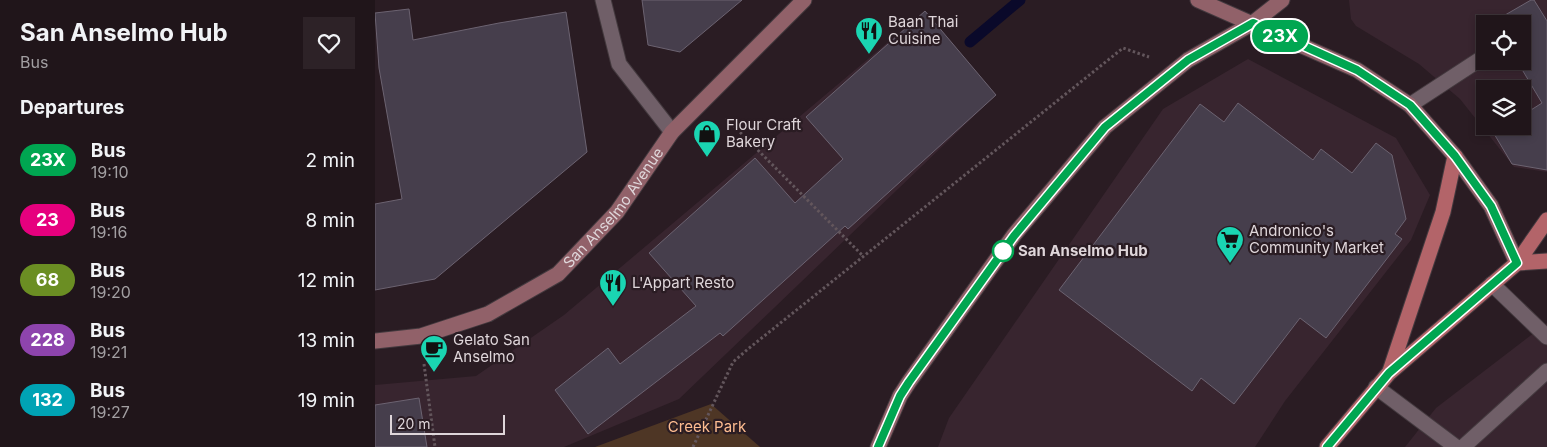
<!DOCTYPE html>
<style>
body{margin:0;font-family:Inter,sans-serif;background:#2d2227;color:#f1f3f6;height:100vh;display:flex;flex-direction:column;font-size:19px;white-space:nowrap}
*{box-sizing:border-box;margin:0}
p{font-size:16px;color:#a29fa2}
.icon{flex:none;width:28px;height:28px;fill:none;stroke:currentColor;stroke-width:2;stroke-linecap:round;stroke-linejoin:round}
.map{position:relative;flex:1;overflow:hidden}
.panel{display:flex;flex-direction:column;background:#20151a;width:375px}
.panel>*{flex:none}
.badge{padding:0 10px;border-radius:16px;font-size:18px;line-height:32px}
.tools{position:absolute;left:1101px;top:15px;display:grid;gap:10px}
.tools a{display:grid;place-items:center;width:55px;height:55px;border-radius:0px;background:#20151a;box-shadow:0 2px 8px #0003,0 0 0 1px #3d3439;font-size:25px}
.scale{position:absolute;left:15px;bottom:12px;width:115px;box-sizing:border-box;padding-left:5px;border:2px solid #dfd6da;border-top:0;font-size:14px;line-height:18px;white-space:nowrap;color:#dfd6da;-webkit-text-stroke:4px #2a1c23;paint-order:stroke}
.map>.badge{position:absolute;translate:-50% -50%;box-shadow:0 0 0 2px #fff}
h2{padding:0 20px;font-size:19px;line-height:45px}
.round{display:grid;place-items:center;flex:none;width:52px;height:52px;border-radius:0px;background:#2d2227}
.headline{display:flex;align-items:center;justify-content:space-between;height:85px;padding:0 20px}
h1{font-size:24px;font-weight:700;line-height:38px}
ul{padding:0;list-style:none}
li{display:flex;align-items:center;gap:15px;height:60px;padding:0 20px}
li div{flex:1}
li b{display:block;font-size:19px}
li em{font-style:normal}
li .badge{min-width:55px;font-weight:700;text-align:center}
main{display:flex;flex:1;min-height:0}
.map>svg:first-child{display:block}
.built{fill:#38252f;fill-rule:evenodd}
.green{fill:#4e3625}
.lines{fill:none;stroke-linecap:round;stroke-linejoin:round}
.stream{stroke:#0a092a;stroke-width:11}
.building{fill:#463e4c;stroke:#6c6371}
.lane-casing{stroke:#43393e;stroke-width:17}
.street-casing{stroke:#43393e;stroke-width:17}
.secondary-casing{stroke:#43393e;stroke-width:17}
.primary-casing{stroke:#43393e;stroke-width:17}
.path{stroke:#63565c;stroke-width:3;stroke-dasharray:2.5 2.5;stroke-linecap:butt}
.lane{stroke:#705f68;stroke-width:15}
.street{stroke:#705f68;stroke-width:15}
.secondary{stroke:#916169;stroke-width:15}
.primary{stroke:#b36469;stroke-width:15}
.line-casing{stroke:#fff;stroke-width:11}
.line{stroke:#00a651;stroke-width:8}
.stop-dot{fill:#fff;stroke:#00a651;stroke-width:2.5}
.labels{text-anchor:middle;stroke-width:4.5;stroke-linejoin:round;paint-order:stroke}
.poi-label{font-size:15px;fill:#dfd6da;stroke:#2a1c23;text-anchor:start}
.street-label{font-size:15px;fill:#dfd6da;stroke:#2a1c23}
.stop-label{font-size:15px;font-weight:bold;fill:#dfd6da;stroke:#2a1c23;text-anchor:start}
.park-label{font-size:15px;fill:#fdbc90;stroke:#2a1c23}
</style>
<main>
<section class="panel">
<div class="headline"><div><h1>San Anselmo Hub</h1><p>Bus</p></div><a class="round"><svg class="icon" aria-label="heart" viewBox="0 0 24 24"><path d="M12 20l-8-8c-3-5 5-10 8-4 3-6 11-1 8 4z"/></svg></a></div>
<h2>Departures</h2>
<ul>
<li><span class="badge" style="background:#00a651;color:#fff">23X</span><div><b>Bus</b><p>19:10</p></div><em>2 min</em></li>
<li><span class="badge" style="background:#e6007e;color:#fff">23</span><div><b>Bus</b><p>19:16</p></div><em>8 min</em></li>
<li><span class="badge" style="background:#6b8e23;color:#fff">68</span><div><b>Bus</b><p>19:20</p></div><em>12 min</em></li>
<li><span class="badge" style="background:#8e44ad;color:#fff">228</span><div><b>Bus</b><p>19:21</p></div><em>13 min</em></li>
<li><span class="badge" style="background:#00a3b4;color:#fff">132</span><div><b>Bus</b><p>19:27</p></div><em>19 min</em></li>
</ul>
</section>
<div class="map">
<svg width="1172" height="447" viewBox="0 0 1172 447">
<rect width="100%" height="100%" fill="#2a1c23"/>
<g class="built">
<path d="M 974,0 L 1172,0 L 1172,172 L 1139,167 L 1085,99 L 1044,64 L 981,26 L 976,19 ZM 1110,24 L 1148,24 L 1148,61 L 1110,61 ZM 1110,89 L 1148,89 L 1148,126 L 1110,126 Z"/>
<polygon points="550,11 621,95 304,399 189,447 0,447 0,385 101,376 189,315"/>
<polygon points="873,59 1021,138 1055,195 1036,240 910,401 880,447 563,447 574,418 788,109"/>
<polygon points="1172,323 1172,447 1030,447 1061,408"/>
</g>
<polygon class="green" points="336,404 385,447 220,447"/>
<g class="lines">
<polyline class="stream" points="595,42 645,0"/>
</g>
<g class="building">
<polygon points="267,0 367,0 305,52 273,45"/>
<polygon points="1156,0 1159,0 1172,21 1172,170 1137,164 1118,132 1128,126 1148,126 1148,115 1167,103 1142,61 1148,61 1148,24 1118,22"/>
<polygon points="34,9 38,40 124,23 191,12 212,152 60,279 0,290 0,204 27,199 4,68 0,13"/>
<polygon points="550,11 621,95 473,229 470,226 348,336 345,333 213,434 180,390 233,348 245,364 321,306 274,253 380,158 420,203 468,159 431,117"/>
<polygon points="863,103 938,160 946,149 977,173 1001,143 1017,155 1031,219 1020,234 1027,239 951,338 925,318 859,404 826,378 817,391 684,290 825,104 849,122"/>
<polygon points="44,398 52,447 0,447 0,405"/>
</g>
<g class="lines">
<defs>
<g id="lane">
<polyline points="1035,105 1110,56"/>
<polyline points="1117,284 1172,337"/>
<polyline points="1001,387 1081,447"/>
<polyline points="1088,447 1172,371"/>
</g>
<polyline id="street" points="228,0 244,64 297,132"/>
<g id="secondary">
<polyline points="823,0 982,70 1035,105 1080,156 1116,206 1142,263"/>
<path id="s1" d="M 0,341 L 46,336 L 113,314 L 183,274 L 242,212 L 297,132 L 429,0"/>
<polyline points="503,447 525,396 534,382 639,235 730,127 813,60 878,23 907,0"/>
</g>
<g id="primary">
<polyline points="1142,263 1172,261"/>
<polyline points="1015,371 1068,212 1080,156"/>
<polyline points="952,447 1014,373 1142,263 1172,220"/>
</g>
</defs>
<use href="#lane" class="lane-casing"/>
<use href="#street" class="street-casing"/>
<use href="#secondary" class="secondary-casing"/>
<use href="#primary" class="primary-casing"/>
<g class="path">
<polyline points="351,118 488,256"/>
<polyline points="49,364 60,447"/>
<polyline points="318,447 358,362 373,349 748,48 774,57"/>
</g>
<use href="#lane" class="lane"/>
<use href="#street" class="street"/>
<use href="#secondary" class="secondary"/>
<use href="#primary" class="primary"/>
</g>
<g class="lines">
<defs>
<polyline id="line" points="503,447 525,396 534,382 639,236 730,127 813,60 878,23 982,70 1035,105 1080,156 1116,206 1142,263 1014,373 952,447"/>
</defs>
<use href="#line" class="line-casing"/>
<use href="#line" class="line"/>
</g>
<defs>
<symbol id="restaurant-pin" viewBox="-11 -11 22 30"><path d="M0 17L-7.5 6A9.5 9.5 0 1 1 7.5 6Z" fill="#1ad5b2" stroke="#2a1c23"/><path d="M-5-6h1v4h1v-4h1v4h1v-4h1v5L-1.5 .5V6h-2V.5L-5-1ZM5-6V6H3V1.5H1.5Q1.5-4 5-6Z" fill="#111"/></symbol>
<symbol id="shop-pin" viewBox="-11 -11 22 30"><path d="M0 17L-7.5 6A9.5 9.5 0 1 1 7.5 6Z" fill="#1ad5b2" stroke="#2a1c23"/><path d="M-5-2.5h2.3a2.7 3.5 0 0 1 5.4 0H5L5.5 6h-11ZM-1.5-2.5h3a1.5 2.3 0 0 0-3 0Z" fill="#111"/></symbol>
<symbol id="supermarket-pin" viewBox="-11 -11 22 30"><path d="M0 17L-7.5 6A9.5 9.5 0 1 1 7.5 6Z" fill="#1ad5b2" stroke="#2a1c23"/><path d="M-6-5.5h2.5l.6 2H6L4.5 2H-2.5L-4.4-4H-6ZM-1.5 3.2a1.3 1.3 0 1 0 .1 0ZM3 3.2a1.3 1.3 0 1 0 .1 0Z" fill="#111"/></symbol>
<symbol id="cafe-pin" viewBox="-11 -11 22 30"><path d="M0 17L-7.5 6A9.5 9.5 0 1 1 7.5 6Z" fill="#1ad5b2" stroke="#2a1c23"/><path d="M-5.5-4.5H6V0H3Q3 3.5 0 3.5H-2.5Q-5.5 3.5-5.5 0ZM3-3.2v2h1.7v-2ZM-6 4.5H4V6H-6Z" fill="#111"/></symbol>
</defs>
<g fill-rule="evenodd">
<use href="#restaurant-pin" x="478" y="15" width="32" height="43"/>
<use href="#shop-pin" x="316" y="118" width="32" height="43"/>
<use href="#supermarket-pin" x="839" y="224" width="32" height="43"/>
<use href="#restaurant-pin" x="222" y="267" width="32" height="43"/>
<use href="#cafe-pin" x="43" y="333" width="32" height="43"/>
</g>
<circle class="stop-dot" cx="628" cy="251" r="10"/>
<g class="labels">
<g class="poi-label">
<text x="513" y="27">Baan Thai<tspan x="513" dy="17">Cuisine</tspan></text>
<text x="351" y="130">Flour Craft<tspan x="351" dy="17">Bakery</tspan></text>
<text x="874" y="236">Andronico's<tspan x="874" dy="17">Community Market</tspan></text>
<text x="257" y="288">L'Appart Resto</text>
<text x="78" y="345">Gelato San<tspan x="78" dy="17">Anselmo</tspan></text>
</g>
<g class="street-label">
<text dy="5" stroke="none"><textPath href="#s1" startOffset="284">San Anselmo Avenue</textPath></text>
</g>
<g class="stop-label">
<text x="643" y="256">San Anselmo Hub</text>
</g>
<g class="park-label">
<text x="332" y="432">Creek Park</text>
</g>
</g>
</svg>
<div class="tools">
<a><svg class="icon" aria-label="locate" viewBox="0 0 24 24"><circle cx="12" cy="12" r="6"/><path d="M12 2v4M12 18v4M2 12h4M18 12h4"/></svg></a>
<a><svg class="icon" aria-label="layers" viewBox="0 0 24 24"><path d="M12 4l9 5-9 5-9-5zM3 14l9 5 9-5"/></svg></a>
</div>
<div class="scale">20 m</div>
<b class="badge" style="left:905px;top:36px;background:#00a651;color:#fff">23X</b>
</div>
</main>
